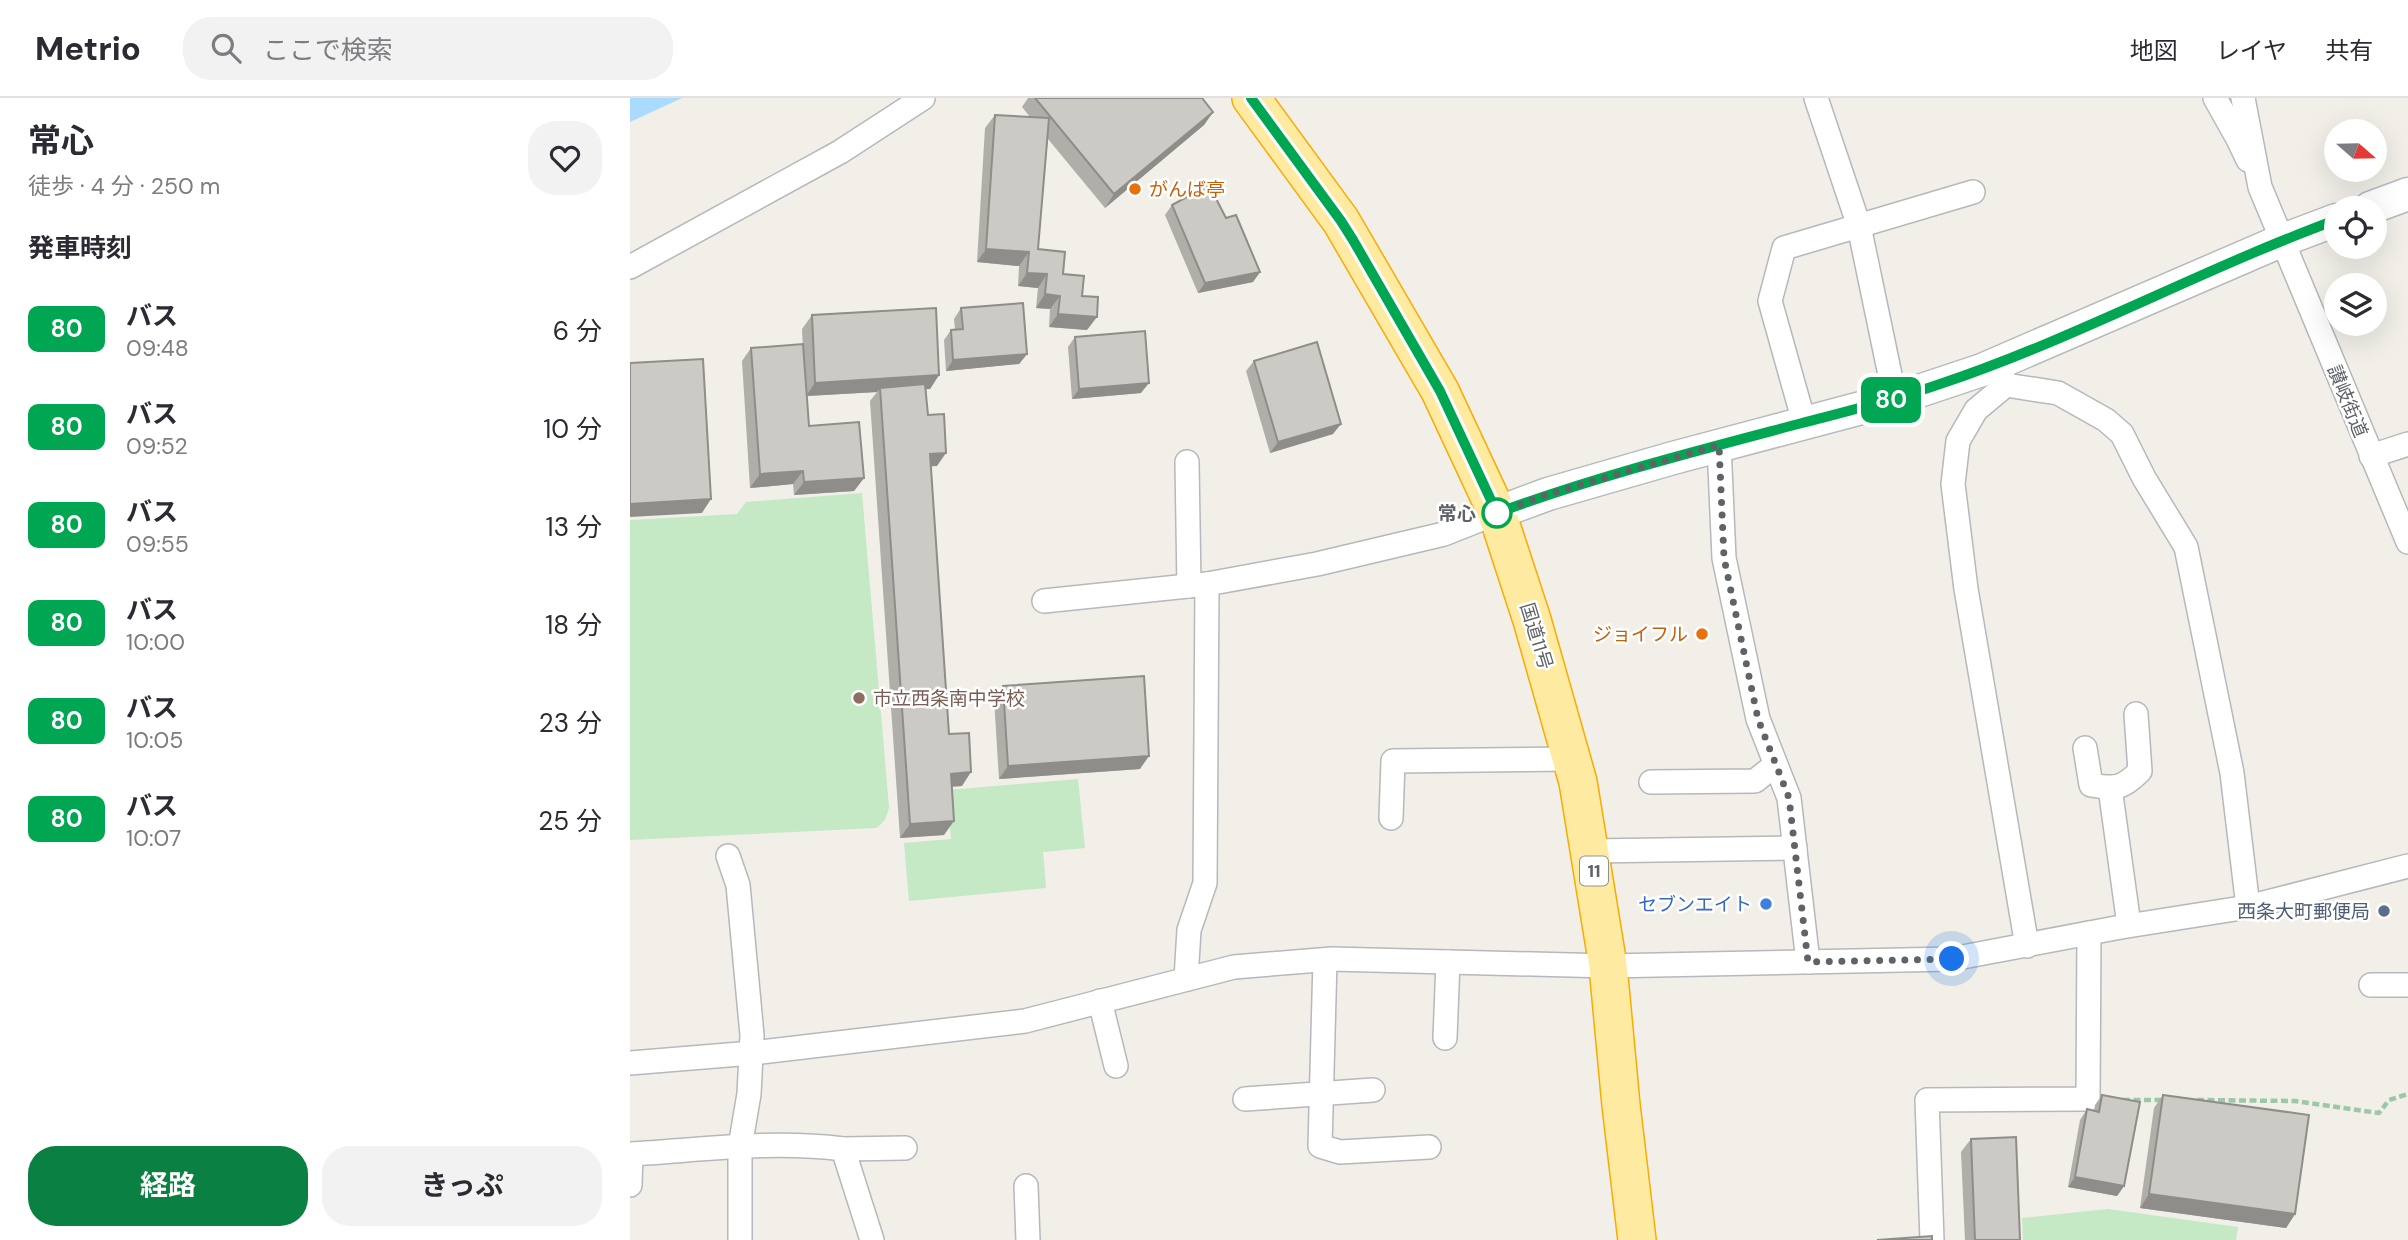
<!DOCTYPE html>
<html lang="ja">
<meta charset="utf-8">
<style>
body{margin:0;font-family:"DM Sans","Noto Sans JP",sans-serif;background:#f2f2f3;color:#2b2b33;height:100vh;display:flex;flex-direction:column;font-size:26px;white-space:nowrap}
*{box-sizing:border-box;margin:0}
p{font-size:23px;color:#7c7c81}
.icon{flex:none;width:38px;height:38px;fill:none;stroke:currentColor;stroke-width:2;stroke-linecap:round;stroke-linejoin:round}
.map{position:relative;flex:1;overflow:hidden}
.details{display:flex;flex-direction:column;background:#fff;width:630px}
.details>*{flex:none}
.badge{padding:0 14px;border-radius:10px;font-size:24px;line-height:46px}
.needle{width:46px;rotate:110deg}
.controls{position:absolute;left:1694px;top:21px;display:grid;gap:14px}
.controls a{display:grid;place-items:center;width:63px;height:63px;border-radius:50%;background:#fff;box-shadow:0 7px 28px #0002;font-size:35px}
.you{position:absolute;width:35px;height:35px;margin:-18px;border:5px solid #fff;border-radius:50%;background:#1a73e8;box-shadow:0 0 0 10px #1a73e833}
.map>.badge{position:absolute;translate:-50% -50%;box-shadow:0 0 0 4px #fff}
h2{padding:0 28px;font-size:26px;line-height:63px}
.round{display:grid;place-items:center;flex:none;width:74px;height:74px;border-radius:28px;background:#f2f2f3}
.head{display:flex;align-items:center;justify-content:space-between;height:119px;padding:0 28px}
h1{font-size:33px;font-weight:700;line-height:52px}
.cta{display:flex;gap:14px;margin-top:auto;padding:14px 28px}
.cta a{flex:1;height:80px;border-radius:28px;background:#0b8043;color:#fff;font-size:28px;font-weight:700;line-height:80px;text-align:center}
.cta a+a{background:#f2f2f3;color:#2b2b33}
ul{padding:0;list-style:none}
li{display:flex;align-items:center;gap:21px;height:98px;padding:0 28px}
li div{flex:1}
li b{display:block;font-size:26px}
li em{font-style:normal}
li .badge{min-width:77px;font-weight:700;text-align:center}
header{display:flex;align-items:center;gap:42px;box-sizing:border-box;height:98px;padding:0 35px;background:#fff;border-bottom:2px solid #e1e1e2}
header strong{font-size:33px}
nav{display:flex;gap:38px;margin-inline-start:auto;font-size:24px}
.search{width:490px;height:63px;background:#f2f2f3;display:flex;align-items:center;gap:18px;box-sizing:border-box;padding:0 24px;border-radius:28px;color:#7c7c81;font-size:26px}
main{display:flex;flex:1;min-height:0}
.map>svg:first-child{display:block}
.green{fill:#c5e8c5}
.water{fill:#aadaff}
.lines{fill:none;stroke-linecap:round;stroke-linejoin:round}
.minor-casing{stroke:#b5b8bc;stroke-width:26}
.secondary-casing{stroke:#b6babf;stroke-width:35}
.trunk-casing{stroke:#f9ab00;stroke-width:40}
.path{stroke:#9cc7a9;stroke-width:4.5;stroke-dasharray:7 3.5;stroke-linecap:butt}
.minor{stroke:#fff;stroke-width:23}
.secondary{stroke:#fff;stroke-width:32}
.trunk{stroke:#feeaa1;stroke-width:37}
.wall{fill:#afaea9}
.shaded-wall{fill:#8f8d8a}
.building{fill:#cccac5;stroke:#8f8d8a;stroke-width:2}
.line-casing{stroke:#fff;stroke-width:16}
.line{stroke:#00a651;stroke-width:10}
.walk{stroke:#5f6368;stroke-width:7;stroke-dasharray:0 12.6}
.food-dot{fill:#e8710a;stroke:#fff;stroke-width:2.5}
.stop-dot{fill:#fff;stroke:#00a651;stroke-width:3.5}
.education-dot{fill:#8d6e63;stroke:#fff;stroke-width:2.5}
.shop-dot{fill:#3f7fe0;stroke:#fff;stroke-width:2.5}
.service-dot{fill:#5c6f8a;stroke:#fff;stroke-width:2.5}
.labels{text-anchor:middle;stroke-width:5;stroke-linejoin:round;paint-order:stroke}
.shield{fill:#fff;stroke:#8f9295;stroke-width:2}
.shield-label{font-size:18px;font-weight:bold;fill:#5f6368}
.food-label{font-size:19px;fill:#c56008;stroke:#fff;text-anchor:start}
.street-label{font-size:19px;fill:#5f6368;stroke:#fff}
.stop-label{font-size:19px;font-weight:bold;fill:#5f6368;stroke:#fff;text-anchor:end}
.education-label{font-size:19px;fill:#785e54;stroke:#fff;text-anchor:start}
.shop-label{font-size:19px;fill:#366cbe;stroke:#fff;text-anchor:end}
.service-label{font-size:19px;fill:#4e5e75;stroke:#fff;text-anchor:end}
</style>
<header>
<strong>Metrio</strong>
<div class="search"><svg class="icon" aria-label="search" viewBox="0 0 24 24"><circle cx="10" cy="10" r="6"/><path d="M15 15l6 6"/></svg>ここで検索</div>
<nav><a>地図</a><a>レイヤ</a><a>共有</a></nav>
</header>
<main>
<section class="details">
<div class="head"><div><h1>常心</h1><p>徒歩 · 4 分 · 250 m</p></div><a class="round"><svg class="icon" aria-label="heart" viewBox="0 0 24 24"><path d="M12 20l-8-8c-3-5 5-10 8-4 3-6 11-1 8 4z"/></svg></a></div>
<h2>発車時刻</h2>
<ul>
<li><span class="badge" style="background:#00a651;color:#fff">80</span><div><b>バス</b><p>09:48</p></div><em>6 分</em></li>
<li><span class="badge" style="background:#00a651;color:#fff">80</span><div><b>バス</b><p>09:52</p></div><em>10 分</em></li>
<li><span class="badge" style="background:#00a651;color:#fff">80</span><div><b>バス</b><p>09:55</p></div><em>13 分</em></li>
<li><span class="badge" style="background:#00a651;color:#fff">80</span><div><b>バス</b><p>10:00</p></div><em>18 分</em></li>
<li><span class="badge" style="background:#00a651;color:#fff">80</span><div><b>バス</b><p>10:05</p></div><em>23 分</em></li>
<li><span class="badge" style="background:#00a651;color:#fff">80</span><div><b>バス</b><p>10:07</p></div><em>25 分</em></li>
</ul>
<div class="cta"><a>経路</a><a>きっぷ</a></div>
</section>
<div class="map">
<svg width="1778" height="1142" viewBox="0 0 1778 1142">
<rect width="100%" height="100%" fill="#f1efe8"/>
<g class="green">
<path d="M 232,395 L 259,709 C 257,719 254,725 246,730 L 0,742 L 0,422 L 107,416 L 116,404 Z"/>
<polygon points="448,681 455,750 413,754 416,790 279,803 274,745 321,741 317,692"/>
<polygon points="1478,1111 1608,1129 1606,1142 1393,1142 1392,1120"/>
</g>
<polygon class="water" points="0,0 52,0 0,24"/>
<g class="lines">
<defs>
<g id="minor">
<polyline points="1186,0 1229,128 1265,301"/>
<polyline points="1585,0 1608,41 1618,62"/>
<polyline points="1613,0 1630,89 1778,444"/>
<polyline points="0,169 210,54 293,0"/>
<polyline points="1371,275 1376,287 1346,312 1328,343 1323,386 1336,491 1397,848"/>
<polyline points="1376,287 1428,295 1476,322 1492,336 1514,380 1556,449 1602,675 1618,809"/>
<polyline points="1174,324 1140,203 1154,150 1343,94"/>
<polyline points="1089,347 1094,460 1128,621 1159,700 1178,864"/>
<polyline points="1741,358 1778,346"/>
<polyline points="557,364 559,488"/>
<polyline points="414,503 577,486 687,466 814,436 867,415"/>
<path d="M 1455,650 L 1461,687 C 1486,691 1492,691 1510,673 L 1506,616"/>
<polyline points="1021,684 1125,683 1145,667"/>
<polyline points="1480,690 1499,827"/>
<polyline points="761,720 763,663 942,661"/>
<polyline points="960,753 1165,750"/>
<polyline points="98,758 108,787 122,937 119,996 110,1049 110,1142"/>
<polyline points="695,862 690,1048 710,1054 799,1049"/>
<polyline points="556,881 559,832 575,785 577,486"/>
<polyline points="1741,887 1778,887"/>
<polyline points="470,903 486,968"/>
<polyline points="815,940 818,864"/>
<polyline points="0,965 122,955 395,923 604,869 702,861 978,868 1322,861 1491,829 1618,809 1778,768"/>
<polyline points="615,1001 743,992"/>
<polyline points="213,1051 275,1050"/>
<path d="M 0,1087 L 1,1056 C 71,1052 142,1042 213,1051 L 242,1142"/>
<polyline points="396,1088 398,1142"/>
<polyline points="1302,1142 1297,1002 1458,1001 1459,835"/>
</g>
<g id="secondary">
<polyline points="1740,110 1778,96"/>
<polyline points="867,415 918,396 1043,360 1265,301 1352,272 1653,142 1706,122"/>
</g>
<polyline id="trunk" points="621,0 711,123 810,293 867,415 902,522 948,684 978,868 991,1007 1007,1142"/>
</defs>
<use href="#minor" class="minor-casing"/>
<use href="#secondary" class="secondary-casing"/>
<use href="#trunk" class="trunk-casing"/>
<g class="path">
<polyline points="1493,1002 1534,1002"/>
<polyline points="1567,1002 1665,1003 1749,1015 1759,1002 1778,996"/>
</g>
<use href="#minor" class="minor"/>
<use href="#secondary" class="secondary"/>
<use href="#trunk" class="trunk"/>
</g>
<g class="wall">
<polygon points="398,0 572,0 583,14 574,27 475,110 418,41 408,151 433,176 452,198 457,232 419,229 420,211 406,210 408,190 388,188 389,168 347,164 355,30 365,17 400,19 392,9"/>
<polygon points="542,107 596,120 630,174 623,184 568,195 535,117"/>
<polygon points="331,210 397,256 389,266 316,273 314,242 321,232 325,232 324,221"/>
<polygon points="182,217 309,277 300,291 296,291 298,317 307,368 301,368 319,636 332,688 321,689 314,737 270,740 240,303 247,294 177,298 179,328 234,380 224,393 164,397 163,386 120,390 112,263 121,250 173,252 172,231"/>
<polygon points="445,239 511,295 442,301 438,249"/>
<polygon points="624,263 703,336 640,355 616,273"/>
<polygon points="373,588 510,671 369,681 364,601"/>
<polygon points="1472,997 1494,1088 1487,1098 1438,1089 1450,1022 1457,1011 1464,1013 1465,1007"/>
<polygon points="1533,997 1665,1116 1656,1130 1510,1110 1524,1010"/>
<polygon points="1341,1041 1390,1142 1335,1142 1331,1054"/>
</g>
<g class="shaded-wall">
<polygon points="583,14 574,27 475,110 484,96"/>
<polygon points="356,151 399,154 389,168 347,164"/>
<polygon points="630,174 623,184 568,195 575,185"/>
<polygon points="397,175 417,176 408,190 388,188"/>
<polygon points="415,196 430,198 420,211 406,210"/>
<polygon points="428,216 467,219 457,232 419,229"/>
<polygon points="397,256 389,266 316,273 323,262"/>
<polygon points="309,277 300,291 250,294 250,290 247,294 176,298 185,285"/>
<polygon points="519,285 511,295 442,301 449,291"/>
<polygon points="711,326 703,336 640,355 648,344"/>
<polygon points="316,355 307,368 290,369 300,356"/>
<polygon points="173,373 163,386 120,390 130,376"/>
<polygon points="234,380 224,393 164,397 174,384"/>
<polygon points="81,401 72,415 0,419 0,406"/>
<polygon points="519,658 510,671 369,681 378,668"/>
<polygon points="341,674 332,688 311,689 321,676"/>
<polygon points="324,723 314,737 270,740 280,726"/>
<polygon points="1445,1079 1494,1088 1487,1098 1438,1089"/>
<polygon points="1519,1096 1665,1116 1656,1130 1510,1110"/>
</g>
<g class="building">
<polygon points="405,0 572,0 583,14 484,96"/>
<polygon points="365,17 419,20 408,151 435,154 433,176 454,178 452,198 468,199 467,219 428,216 430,198 415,196 417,176 397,175 399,154 356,151"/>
<polygon points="579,87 596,120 606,117 630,174 575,185 542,107"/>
<polygon points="393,205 397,256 323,262 321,232 333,231 331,210"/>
<polygon points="306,210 309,277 185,285 182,217"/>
<polygon points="515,233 519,285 449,291 445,239"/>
<polygon points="687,244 711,326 648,344 624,263"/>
<polygon points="173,246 179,328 229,324 234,380 174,384 173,373 130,376 121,250"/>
<polygon points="73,261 81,401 0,406 0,265"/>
<polygon points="295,286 298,317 314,316 316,355 300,356 319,636 339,635 341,674 321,676 324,723 280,726 250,290"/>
<polygon points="514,578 519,658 378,668 373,588"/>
<polygon points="1472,997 1510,1004 1494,1088 1445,1079 1457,1011 1469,1014"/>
<polygon points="1533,997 1679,1017 1665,1116 1519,1096"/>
<polygon points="1386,1039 1390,1142 1345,1142 1341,1041"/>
<polygon points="1302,1138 1302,1142 1247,1142"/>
</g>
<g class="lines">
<defs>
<path id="line" d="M 621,0 L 711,123 L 723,142 L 810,293 L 867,415 C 967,378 1070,352 1172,325 C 1218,313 1264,302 1310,286 C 1445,241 1572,171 1706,122"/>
</defs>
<use href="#line" class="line-casing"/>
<use href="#line" class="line"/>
<polyline class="walk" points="867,415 918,396 1089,347 1094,460 1128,621 1159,700 1178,864 1322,861"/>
</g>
<g class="food-dot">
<circle cx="505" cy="91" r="7"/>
<circle cx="1072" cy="536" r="7"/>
</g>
<circle class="stop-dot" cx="867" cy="415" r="14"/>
<circle class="education-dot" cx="229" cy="600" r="7"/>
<circle class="shop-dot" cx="1136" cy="806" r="7"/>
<circle class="service-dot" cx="1754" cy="813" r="7"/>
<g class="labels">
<rect class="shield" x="950" y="758.5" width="28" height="29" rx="5"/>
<g class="shield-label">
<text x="964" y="779">11</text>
</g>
<g class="food-label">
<text x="519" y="98">がんば亭</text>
<text x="1058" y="543" text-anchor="end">ジョイフル</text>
</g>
<g class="street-label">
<text transform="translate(1718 303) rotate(68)" y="7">讃岐街道</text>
<text transform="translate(907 538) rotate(73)" y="7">国道11号</text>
</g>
<g class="stop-label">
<text x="846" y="422">常心</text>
</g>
<g class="education-label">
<text x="243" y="607">市立西条南中学校</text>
</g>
<g class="shop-label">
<text x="1122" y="813">セブンエイト</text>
</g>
<g class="service-label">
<text x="1740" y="820">西条大町郵便局</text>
</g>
</g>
</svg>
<div class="controls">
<a><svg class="needle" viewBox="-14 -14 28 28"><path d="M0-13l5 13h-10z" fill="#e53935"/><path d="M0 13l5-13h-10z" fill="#7c7c81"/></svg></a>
<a><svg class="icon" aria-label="locate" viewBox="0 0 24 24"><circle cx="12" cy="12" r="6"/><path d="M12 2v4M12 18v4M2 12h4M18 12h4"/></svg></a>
<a><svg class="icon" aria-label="layers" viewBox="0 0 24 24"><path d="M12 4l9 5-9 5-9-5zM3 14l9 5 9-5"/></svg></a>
</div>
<div class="you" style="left:1322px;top:861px"></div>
<b class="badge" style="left:1261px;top:302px;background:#00a651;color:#fff">80</b>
</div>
</main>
